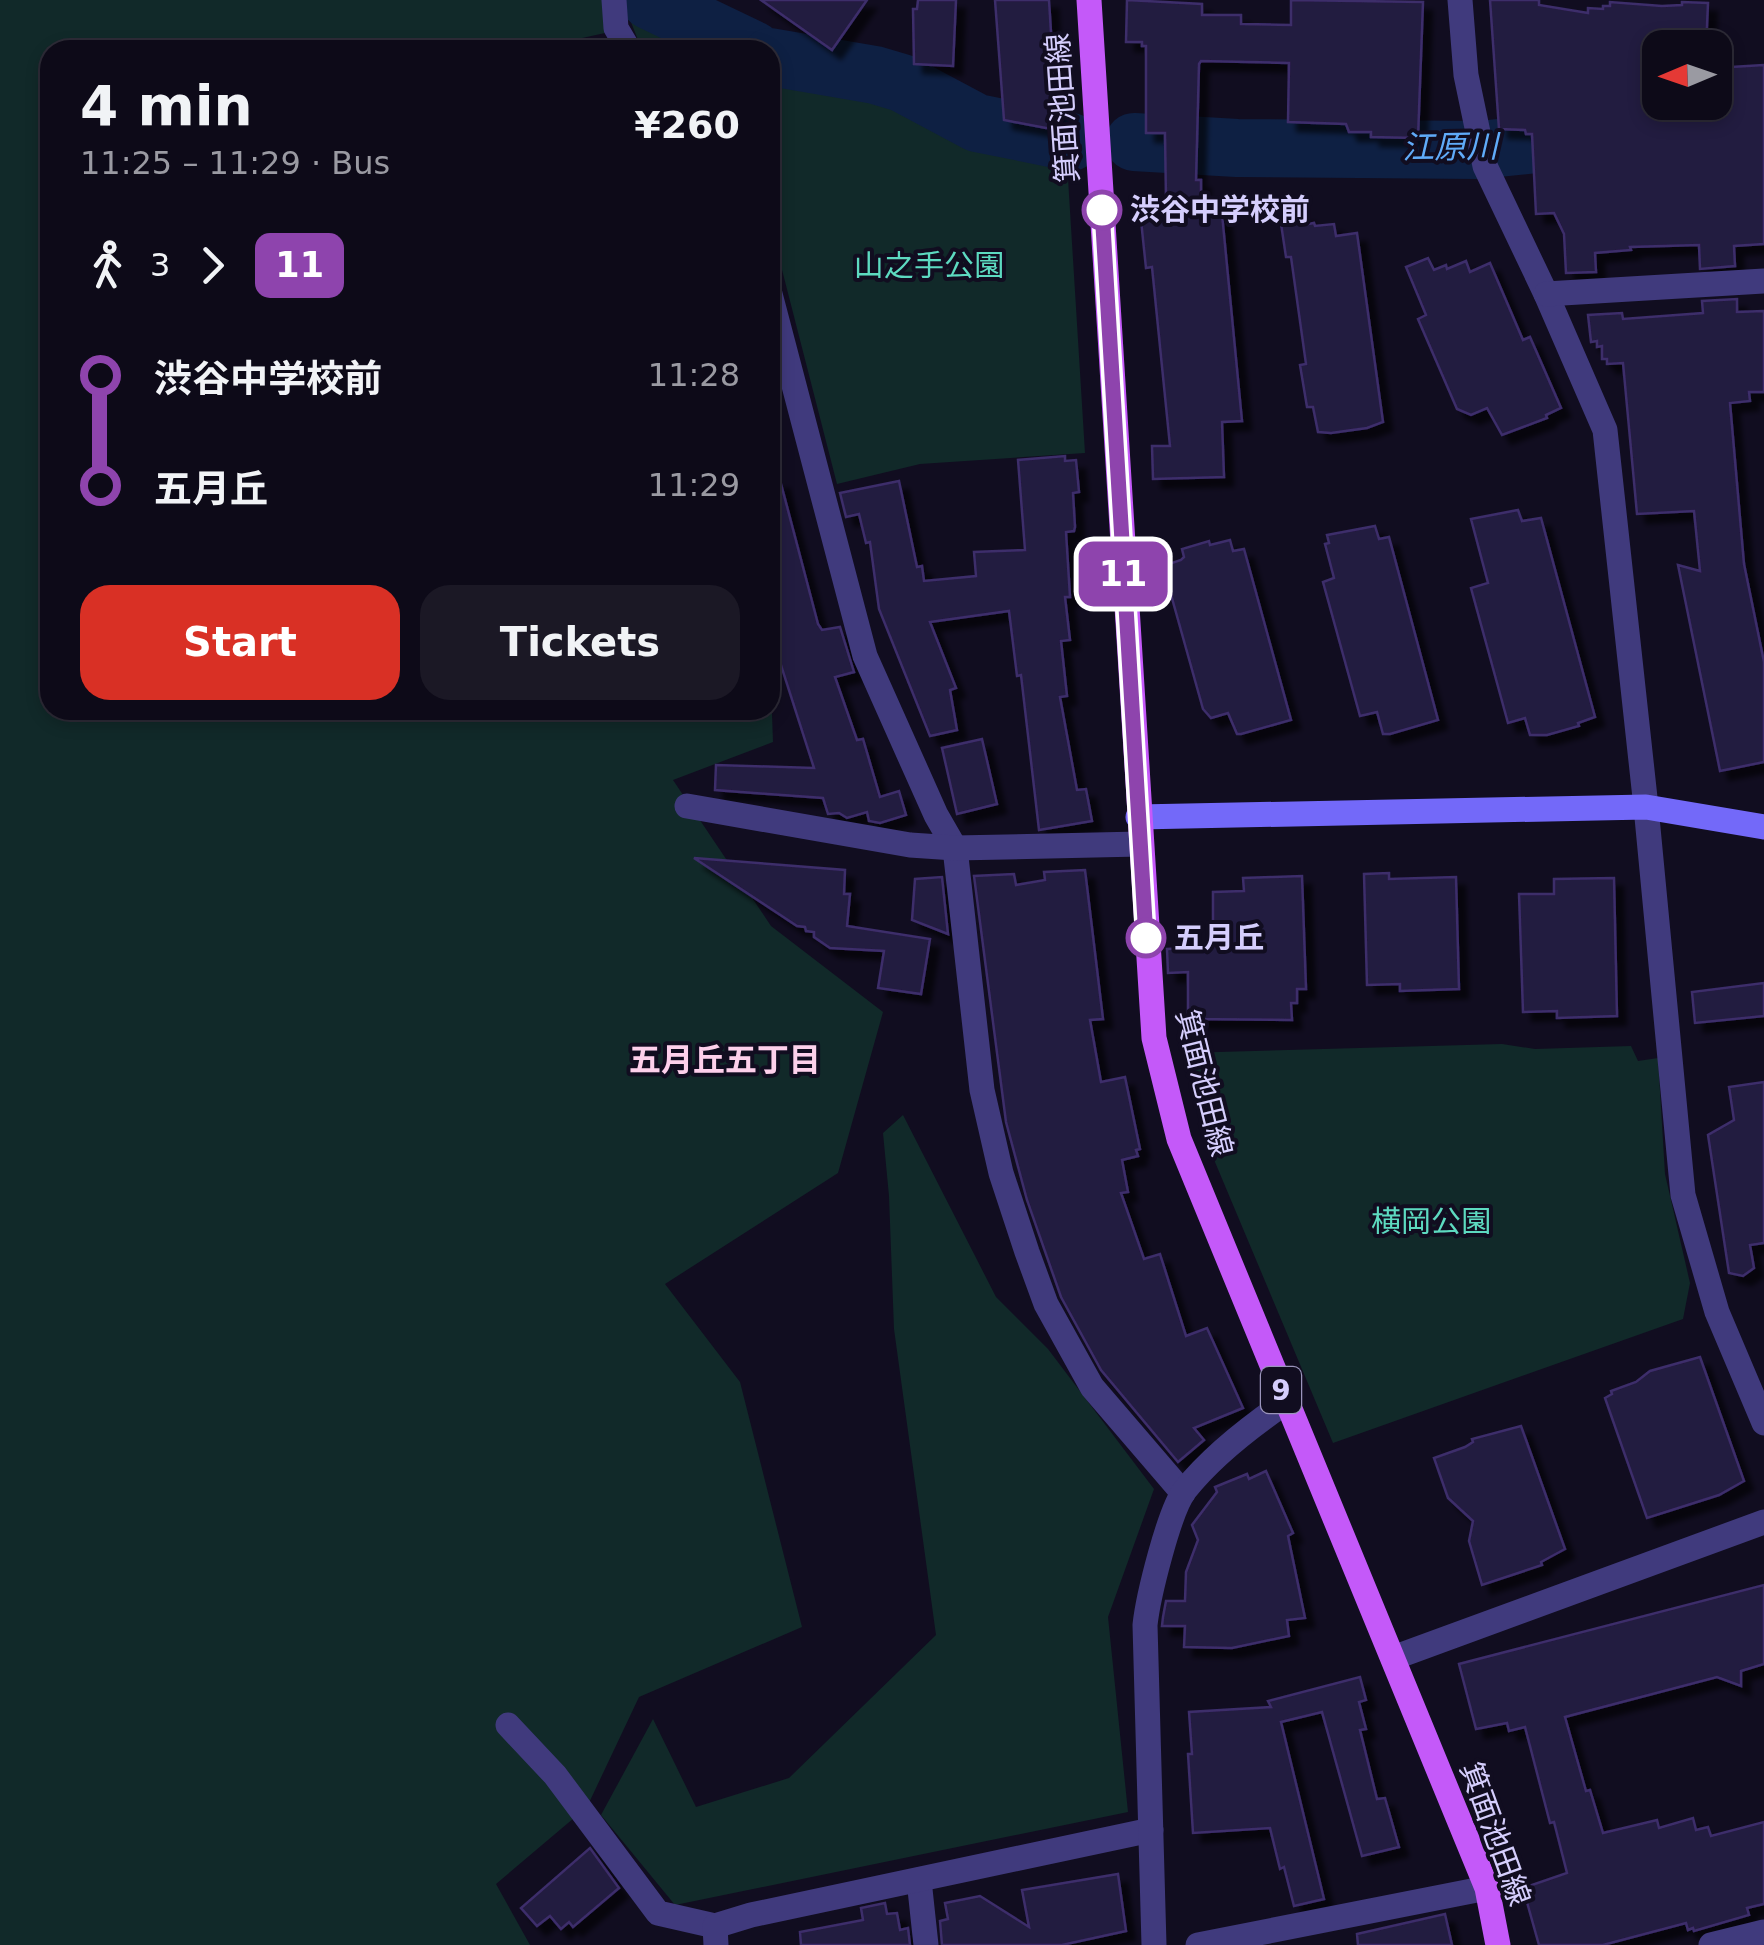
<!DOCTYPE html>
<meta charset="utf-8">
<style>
body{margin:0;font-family:"DejaVu Sans","Noto Sans JP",sans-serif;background:#1b1825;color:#f1f3f6;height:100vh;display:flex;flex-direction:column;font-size:38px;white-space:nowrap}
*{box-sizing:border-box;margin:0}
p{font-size:32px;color:#9a9aa2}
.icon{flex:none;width:55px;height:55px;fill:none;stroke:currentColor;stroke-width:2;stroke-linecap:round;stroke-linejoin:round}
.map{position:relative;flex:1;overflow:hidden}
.side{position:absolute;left:40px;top:40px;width:740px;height:680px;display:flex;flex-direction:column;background:#0d0a18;border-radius:30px;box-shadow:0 5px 15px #0003,0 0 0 2px #2d2b37}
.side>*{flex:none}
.badge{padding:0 20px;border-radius:15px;font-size:35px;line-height:65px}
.needle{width:65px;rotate:268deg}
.controls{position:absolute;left:1642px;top:30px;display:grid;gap:20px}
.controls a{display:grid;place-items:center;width:90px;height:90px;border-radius:20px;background:#0d0a18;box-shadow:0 5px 15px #0003,0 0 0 2px #2d2b37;font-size:50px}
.map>.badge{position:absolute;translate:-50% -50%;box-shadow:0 0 0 5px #fff}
.legs{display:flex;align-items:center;gap:15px;height:110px;padding:0 40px;font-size:32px}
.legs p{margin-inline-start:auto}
.overview{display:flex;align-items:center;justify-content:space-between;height:170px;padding:0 40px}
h1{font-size:55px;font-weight:800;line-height:75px}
.action{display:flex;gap:20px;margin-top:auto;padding:20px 40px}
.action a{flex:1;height:115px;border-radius:30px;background:#d93025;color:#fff;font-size:40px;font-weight:800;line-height:115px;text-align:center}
.action a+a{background:#1b1825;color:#f1f3f6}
ul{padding:0 40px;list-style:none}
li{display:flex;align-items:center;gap:35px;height:110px;font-size:38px}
li i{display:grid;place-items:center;width:15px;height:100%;margin:0 12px;background:currentColor}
li i::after{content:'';width:25px;height:25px;margin:-12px;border:8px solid;border-radius:50%;background:#0d0a18}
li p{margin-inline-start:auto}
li:first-child i{background:linear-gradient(#0000 50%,currentColor 0)}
li:last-child i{background:linear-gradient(currentColor 50%,#0000 0)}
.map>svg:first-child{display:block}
.green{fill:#112929}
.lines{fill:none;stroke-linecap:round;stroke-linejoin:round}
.river{stroke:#0e2043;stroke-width:58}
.building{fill:#241a40;stroke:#3c2d6b;stroke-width:2.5;filter:url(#shadow)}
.street{stroke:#403a7d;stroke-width:25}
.secondary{stroke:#7369f9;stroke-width:25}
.primary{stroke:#c459f9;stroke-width:25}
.line-1-casing{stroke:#fff;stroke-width:22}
.line-1{stroke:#8e44ad;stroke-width:15}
.stop-1-dot{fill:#fff;stroke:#8e44ad;stroke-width:5}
.labels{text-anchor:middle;stroke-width:8;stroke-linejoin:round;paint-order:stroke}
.shield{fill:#110d20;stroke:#9a94bb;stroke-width:2.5}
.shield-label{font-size:28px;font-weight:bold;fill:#d5cefd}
.street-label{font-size:30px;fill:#d5cefd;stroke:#110d20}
.stop-label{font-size:30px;font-weight:bold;fill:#d5cefd;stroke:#110d20;text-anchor:start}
.park-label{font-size:30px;fill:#5ddac0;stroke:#110d20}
.water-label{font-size:32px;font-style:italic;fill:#60abf9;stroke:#110d20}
.neighbourhood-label{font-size:32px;font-weight:bold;fill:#fdd0eb;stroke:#110d20}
</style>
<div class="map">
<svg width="1764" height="1945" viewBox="0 0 1764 1945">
<defs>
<filter id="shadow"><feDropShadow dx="9" dy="9" stdDeviation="2.5" flood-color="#0009"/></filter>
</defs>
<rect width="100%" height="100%" fill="#110d20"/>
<g class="green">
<polygon points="0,0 615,0 605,33 527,50 50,50 50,710 770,710 770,659 773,742 673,780 771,926 883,1012 838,1173 665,1284 740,1382 802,1627 639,1697 587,1807 496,1884 530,1945 0,1945"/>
<polygon points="627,0 642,0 657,12 735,50 642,50 629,17"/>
<polygon points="770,65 878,78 983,130 1066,146 1085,453 920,464 837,484 770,223"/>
<polygon points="1502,1044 1535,1049 1631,1046 1638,1061 1658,1058 1665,1174 1690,1283 1683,1319 1333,1443 1215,1162 1183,1053"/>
<polygon points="903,1115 996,1297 1048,1349 1154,1489 1108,1617 1128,1812 675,1905 601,1815 653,1719 696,1807 789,1778 936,1635 894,1329 889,1196 883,1133"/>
</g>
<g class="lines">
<g class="river">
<polyline points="649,0 753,50"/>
<polyline points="770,57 875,75 902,83 977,123 1071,142"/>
<polyline points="1134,142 1237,148 1479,150 1764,120"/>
</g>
</g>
<g class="building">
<polygon points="761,0 867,0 832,50"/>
<polygon points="918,0 956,0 953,66 914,64 913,9 917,9"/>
<polygon points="995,0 1049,0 1055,98 1058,97 1060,127 1046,128 1004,120"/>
<polygon points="1127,0 1202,4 1202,15 1241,15 1241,24 1291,25 1291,0 1423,2 1418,138 1371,137 1371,132 1349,132 1346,124 1288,122 1289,63 1201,61 1199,64 1196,180 1201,180 1201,216 1222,214 1242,421 1222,422 1224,477 1153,479 1152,446 1170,446 1152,267 1146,268 1139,201 1166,200 1165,133 1146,133 1146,46 1142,46 1142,42 1126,42"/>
<polygon points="1490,0 1539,0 1539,5 1588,13 1588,8 1603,9 1603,6 1610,6 1610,2 1662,6 1682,5 1682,2 1708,3 1706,48 1660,48 1660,102 1715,102 1715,68 1764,65 1764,244 1734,246 1735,266 1700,269 1699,245 1630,247 1631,250 1595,253 1596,272 1566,273 1564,234 1554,213 1536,214 1532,134 1526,134 1525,130 1499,129"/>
<polygon points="1306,214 1308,224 1314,223 1315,226 1334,224 1336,236 1357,233 1383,422 1367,428 1331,433 1318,432 1313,407 1307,407 1300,365 1306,364 1291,257 1286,257 1280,217"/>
<polygon points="1428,258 1434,270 1446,265 1447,269 1466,261 1470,272 1490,263 1523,340 1530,337 1561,408 1546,415 1547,418 1502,435 1487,408 1471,415 1457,409 1418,319 1426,315 1406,267"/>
<polygon points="1737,299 1737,312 1764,311 1764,392 1749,392 1750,401 1730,403 1744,564 1764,662 1764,762 1720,771 1678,565 1700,571 1694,511 1637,514 1623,363 1607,364 1607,359 1602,359 1602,346 1597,347 1597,341 1591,342 1588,315 1622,313 1623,319 1703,313 1702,301"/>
<polygon points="1065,456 1065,461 1076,460 1079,492 1073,493 1075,527 1074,531 1066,532 1070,597 1065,597 1070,640 1061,641 1067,696 1060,697 1077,790 1086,789 1092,821 1039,830 1021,675 1017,676 1009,611 930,622 956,688 950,690 957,730 930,736 879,609 870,542 866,543 859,514 846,517 840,493 899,481 917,567 922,566 924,581 976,576 974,552 1025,550 1018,460"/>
<polygon points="780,480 818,624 822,630 840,627 854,672 835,677 857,740 863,739 880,797 899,791 906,815 880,823 869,821 867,812 847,818 839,813 828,814 823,798 715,790 716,765 814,768 770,631 770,481"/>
<polygon points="1518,510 1522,521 1541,518 1595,717 1578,723 1579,726 1547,735 1530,735 1525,718 1508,723 1471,588 1488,583 1471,519"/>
<polygon points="1375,526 1379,539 1389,537 1438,720 1390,734 1383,734 1377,712 1360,716 1323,582 1334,578 1325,544 1329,543 1327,535"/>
<polygon points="1230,540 1233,551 1244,549 1291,720 1241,734 1237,734 1228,713 1211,718 1203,709 1163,566 1181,560 1184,557 1182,549 1209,541 1210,545"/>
<polygon points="982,739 997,804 957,814 942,748"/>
<polygon points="694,858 845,870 844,894 850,894 847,926 930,939 921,994 878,988 884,951 830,948 814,937 814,932 806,931 805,927 797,926"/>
<polygon points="1085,870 1103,1019 1090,1020 1101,1082 1125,1077 1140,1149 1136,1150 1138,1156 1122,1160 1128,1192 1121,1193 1144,1259 1160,1254 1186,1336 1207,1328 1243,1408 1194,1428 1204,1440 1178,1462 1101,1370 1061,1297 1027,1200 1006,1122 974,876 1014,874 1016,885 1045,880 1044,872"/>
<polygon points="1389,873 1389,879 1456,877 1459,989 1400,991 1400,984 1367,985 1364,874"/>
<polygon points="1302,876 1306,989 1297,989 1297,1003 1291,1003 1292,1020 1188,1019 1188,972 1168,973 1167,949 1213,947 1213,892 1244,891 1243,878"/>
<polygon points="942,877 948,934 912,920 915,879"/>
<polygon points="1614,878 1617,1016 1557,1018 1557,1011 1523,1012 1519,894 1554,894 1554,879"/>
<polygon points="1764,983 1764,1016 1695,1023 1692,992"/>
<polygon points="1764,1082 1764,1243 1750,1245 1754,1268 1743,1276 1729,1273 1708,1135 1734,1120 1729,1087"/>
<polygon points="1700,1357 1744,1481 1719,1495 1647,1518 1605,1398 1612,1394 1611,1391 1636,1382 1650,1371"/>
<polygon points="1521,1426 1565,1549 1541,1562 1542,1565 1482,1585 1469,1541 1473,1521 1448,1498 1434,1458 1465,1447 1473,1442 1472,1439"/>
<polygon points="1266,1471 1293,1533 1288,1536 1305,1618 1287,1620 1289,1636 1232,1648 1184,1647 1185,1626 1162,1626 1163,1617 1166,1601 1185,1601 1186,1572 1198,1540 1192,1525 1217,1492 1215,1487 1247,1474 1249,1479"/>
<polygon points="1764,1585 1764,1664 1741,1671 1741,1686 1717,1677 1565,1717 1586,1791 1590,1790 1603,1833 1657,1820 1659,1828 1693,1818 1696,1830 1708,1827 1711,1836 1764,1822 1764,1904 1747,1908 1749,1915 1694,1931 1693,1928 1688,1930 1686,1923 1603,1945 1539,1945 1523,1888 1567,1873 1554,1822 1550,1823 1525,1727 1509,1731 1507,1723 1476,1729 1459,1664"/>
<polygon points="1360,1677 1366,1700 1359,1702 1366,1729 1360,1730 1377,1799 1385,1798 1399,1847 1362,1856 1322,1712 1281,1722 1324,1899 1294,1906 1284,1867 1280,1869 1270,1828 1193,1833 1188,1754 1192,1754 1189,1712 1271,1707 1268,1701"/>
<polygon points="590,1848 619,1888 573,1927 569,1922 561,1929 550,1916 537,1926 521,1908"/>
<polygon points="1118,1874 1126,1931 1062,1945 942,1945 940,1921 948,1919 945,1903 980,1896 1029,1927 1022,1890"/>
<polygon points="885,1903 887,1914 897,1913 900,1930 908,1928 910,1945 801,1945 800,1932 863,1920 861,1908"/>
<polygon points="1445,1914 1452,1945 1358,1945 1357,1934"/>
</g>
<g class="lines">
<g class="street">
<polyline points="614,0 616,28 629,50"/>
<polyline points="1460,0 1466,75 1485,166 1546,294 1605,430 1646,807 1683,1195 1717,1312 1764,1423"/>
<polyline points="770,294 865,656 936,815 955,848 982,1090 1001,1173 1027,1252 1046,1304 1092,1387 1183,1493"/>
<polyline points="1546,294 1764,281"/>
<polyline points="687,806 910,845 955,848 1140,844"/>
<polyline points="1393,1658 1764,1522"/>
<polyline points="508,1725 555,1775 658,1913 715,1926"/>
<polyline points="919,1880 926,1945"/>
<polyline points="716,1945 715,1926 751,1915 1151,1830"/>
<path d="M 1154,1945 L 1145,1625 C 1148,1597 1169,1511 1185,1490 C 1212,1456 1251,1426 1286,1402"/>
<polyline points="1198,1945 1487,1888"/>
<polyline points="1711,1945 1764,1932"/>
</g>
<polyline class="secondary" points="1138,817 1646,807 1764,827"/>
<polyline class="primary" points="1089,0 1154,1038 1179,1139 1487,1888 1498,1945"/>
</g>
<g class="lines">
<defs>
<polyline id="line-1" points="1102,210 1146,938"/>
</defs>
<use href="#line-1" class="line-1-casing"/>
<use href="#line-1" class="line-1"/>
</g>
<g class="stop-1-dot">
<circle cx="1102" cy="210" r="18"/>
<circle cx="1146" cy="938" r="18"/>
</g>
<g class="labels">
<rect class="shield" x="1261" y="1367" width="40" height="46" rx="8"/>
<g class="shield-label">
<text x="1281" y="1400">9</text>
</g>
<g class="street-label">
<text transform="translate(1063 108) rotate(-94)" y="10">箕面池田線</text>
<text transform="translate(1204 1083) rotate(76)" y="10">箕面池田線</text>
<text transform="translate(1495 1834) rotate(70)" y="10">箕面池田線</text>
</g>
<g class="stop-label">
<text x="1130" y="220">渋谷中学校前</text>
<text x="1174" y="948">五月丘</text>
</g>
<g class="park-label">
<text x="929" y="276">山之手公園</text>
<text x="1431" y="1232">横岡公園</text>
</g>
<g class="water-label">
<text transform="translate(1450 147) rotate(-1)" y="11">江原川</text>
</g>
<g class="neighbourhood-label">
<text x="725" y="1071">五月丘五丁目</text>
</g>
</g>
</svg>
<div class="controls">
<a><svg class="needle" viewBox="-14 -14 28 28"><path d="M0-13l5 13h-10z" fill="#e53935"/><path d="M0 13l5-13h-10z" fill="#9a9aa2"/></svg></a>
</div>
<b class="badge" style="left:1123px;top:574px;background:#8e44ad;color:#fff">11</b>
<section class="side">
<div class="overview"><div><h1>4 min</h1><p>11:25 – 11:29 · Bus</p></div><b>¥260</b></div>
<div class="legs"><svg class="icon" aria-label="walk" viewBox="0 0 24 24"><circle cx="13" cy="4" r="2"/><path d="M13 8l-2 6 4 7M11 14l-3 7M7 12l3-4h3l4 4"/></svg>3<svg class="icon" aria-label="forward" viewBox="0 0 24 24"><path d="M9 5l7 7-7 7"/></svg><b class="badge" style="background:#8e44ad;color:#fff">11</b></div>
<ul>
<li><i style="color:#8e44ad"></i><b>渋谷中学校前</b><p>11:28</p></li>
<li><i style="color:#8e44ad"></i><b>五月丘</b><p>11:29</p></li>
</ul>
<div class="action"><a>Start</a><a>Tickets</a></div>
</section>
</div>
